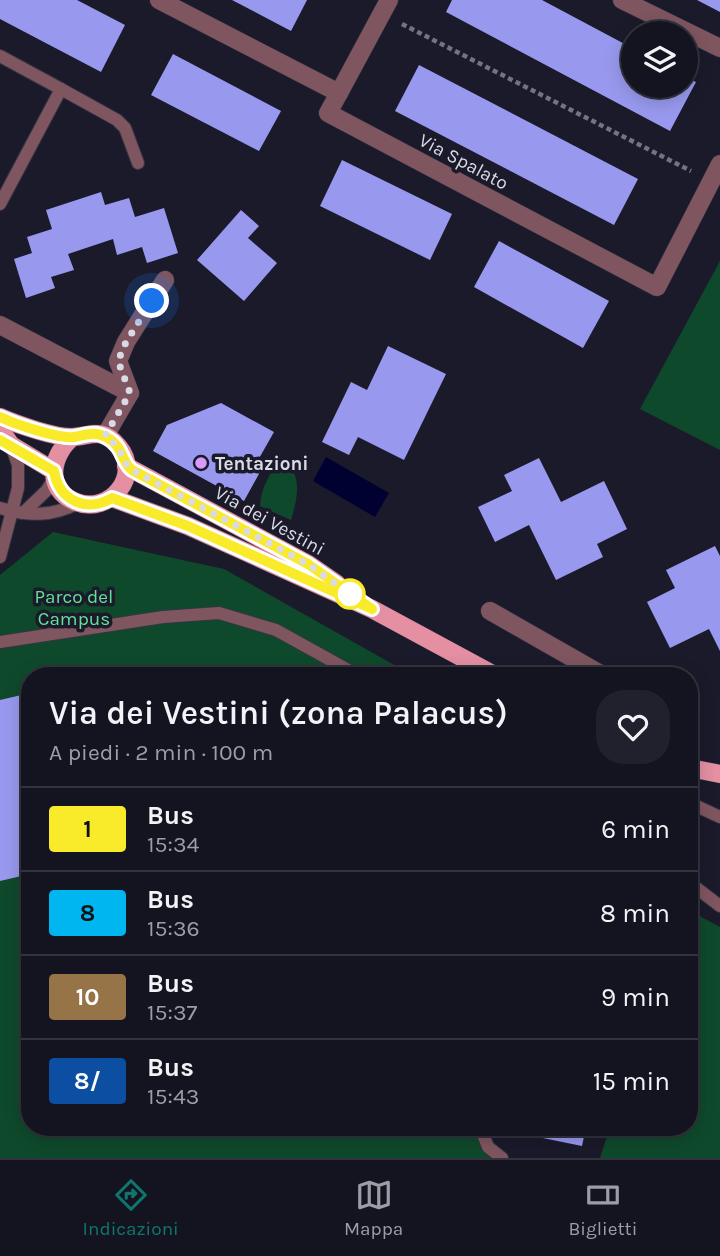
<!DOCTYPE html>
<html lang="it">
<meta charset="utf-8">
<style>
body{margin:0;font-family:Karla,sans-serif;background:#21212d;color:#f1f3f6;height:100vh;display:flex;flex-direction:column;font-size:26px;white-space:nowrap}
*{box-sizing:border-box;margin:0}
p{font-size:23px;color:#9d9ea5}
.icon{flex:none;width:38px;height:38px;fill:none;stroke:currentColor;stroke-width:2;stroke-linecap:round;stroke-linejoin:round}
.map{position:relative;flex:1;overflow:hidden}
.sheet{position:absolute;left:21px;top:667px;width:677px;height:469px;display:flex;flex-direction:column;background:#141420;border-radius:28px;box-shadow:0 4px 18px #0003,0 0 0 2px #33333e}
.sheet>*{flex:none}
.badge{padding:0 14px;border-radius:5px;font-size:24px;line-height:46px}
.controls{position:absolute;left:621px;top:21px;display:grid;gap:14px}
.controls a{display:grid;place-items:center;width:77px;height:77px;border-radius:50%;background:#141420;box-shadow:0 4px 18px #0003,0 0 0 2px #33333e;font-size:35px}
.you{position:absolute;width:35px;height:35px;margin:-18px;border:5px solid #fff;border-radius:50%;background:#1a73e8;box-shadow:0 0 0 10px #1a73e833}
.map>.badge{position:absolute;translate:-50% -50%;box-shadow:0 0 0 4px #fff}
.round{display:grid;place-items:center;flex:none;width:74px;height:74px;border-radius:28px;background:#21212d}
.overview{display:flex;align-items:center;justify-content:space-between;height:119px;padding:0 28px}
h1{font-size:33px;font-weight:600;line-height:52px}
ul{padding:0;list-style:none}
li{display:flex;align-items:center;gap:21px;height:84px;padding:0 28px;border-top:2px solid #33333e}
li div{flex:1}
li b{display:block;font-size:26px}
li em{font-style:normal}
li .badge{min-width:77px;font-weight:700;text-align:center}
.menu{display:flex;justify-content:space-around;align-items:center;height:98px;border-top:2px solid #33333e;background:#141420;font-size:19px;color:#9d9ea5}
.menu a{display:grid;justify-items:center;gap:4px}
.menu .current{color:#0f766e}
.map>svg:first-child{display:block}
.green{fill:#0f492b}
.water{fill:#000031}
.building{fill:#9899ee}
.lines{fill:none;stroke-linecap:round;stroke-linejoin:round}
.lane-casing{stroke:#363545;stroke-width:14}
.street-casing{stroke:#363545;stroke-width:19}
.primary-casing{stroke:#363545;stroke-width:19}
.path{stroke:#747382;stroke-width:4.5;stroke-dasharray:5 3.5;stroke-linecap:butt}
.lane{stroke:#7f565f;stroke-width:12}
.street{stroke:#7f565f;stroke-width:18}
.primary{stroke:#e48fa2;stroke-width:18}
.line-casing{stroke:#fff;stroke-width:16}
.line{stroke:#f9eb2a;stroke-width:10}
.walk{stroke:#dadae6;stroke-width:7;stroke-dasharray:0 12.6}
.poi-dot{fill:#d69bfa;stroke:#1b1a2b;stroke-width:2.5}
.stop-dot{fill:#fff;stroke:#f9eb2a;stroke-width:3.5}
.labels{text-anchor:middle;stroke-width:7;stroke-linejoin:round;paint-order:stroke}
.street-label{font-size:19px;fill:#dadae6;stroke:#1b1a2b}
.poi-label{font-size:19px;font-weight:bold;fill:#dadae6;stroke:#1b1a2b;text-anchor:start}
.park-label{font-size:19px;fill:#62e199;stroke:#1b1a2b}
</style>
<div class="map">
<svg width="720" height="1158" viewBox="0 0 720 1158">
<rect width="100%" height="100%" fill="#1b1a2b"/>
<g class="green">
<polygon points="720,261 720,450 640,409"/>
<path d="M 282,457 C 303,475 298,496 291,520 L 260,506 C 261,486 271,472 282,457 Z"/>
<polygon points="53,532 224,569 412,675 30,676 30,1127 480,1127 507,1158 0,1158 0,575"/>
<polygon points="690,911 720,927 720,1158 600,1158 610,1127 690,1127"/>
</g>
<polygon class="water" points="326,457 389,493 375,517 313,481"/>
<g class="building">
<polygon points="0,0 77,0 125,25 101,72 0,19"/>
<polygon points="232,0 307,0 291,31"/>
<polygon points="452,0 542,0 634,49 634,86 686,86 686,77 696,82 670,131 446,12"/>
<polygon points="697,0 720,0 720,12"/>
<polygon points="173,54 281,111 259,151 151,95"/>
<polygon points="419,65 638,179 614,225 395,111"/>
<polygon points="342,160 452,214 430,260 320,206"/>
<polygon points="101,192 105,205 129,198 135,217 164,208 178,253 147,263 142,247 117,255 113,239 68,254 74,270 51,277 55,288 26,298 14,259 32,253 27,237 52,229 46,210"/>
<polygon points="241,210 259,226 248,238 277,263 244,301 197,260"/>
<polygon points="499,241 609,301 583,348 474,287"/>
<polygon points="388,346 446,374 404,460 358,437 349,455 322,442 351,382 367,390"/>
<polygon points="221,403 274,432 253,469 260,472 244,501 153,451 167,425"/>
<polygon points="539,458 561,502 604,481 627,529 597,544 603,557 556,580 529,525 495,542 478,507 512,491 504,475"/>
<polygon points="715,546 720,556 720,651 709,629 670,648 647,602 675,588 666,570"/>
<polygon points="30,693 30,874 0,881 0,700"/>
<polygon points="529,1127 586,1127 582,1146 528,1135"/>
</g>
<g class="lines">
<defs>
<g id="lane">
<polyline points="0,56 61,89 0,204"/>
<polyline points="61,89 117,120 125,128 138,163"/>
<path d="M 0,508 C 28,516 52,517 78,503"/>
<polyline points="23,513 47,490 55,477"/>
<polyline points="0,557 18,488 18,465 11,445"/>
<polyline points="0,642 163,617 219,613 276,630 359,676"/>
<polyline points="690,803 720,817"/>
<polyline points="690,883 720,906"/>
<polyline points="480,1127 488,1147 502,1158"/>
</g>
<g id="street">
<polyline points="159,0 339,93 328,113 657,287 720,164"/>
<polyline points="622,0 720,48"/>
<polyline points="339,93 389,0"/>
<polyline points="0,325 130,393 105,436"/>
<polyline points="130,393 118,361 126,342 165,280"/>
<polyline points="490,611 604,676"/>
</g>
<g id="primary">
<path d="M 0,417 C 16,424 55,438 73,437 C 91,436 102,427 118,446 C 143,475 110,515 76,502 C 44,490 51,454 73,437"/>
<polyline points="0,429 11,445 54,471"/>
<polyline points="126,466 308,564 337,584"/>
<polyline points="112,498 188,526 372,609 496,676"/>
<polyline points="690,768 720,774"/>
</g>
</defs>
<use href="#lane" class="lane-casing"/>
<use href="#street" class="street-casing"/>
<use href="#primary" class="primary-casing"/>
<polyline class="path" points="402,24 691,171"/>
<use href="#lane" class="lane"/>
<use href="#street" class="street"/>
<use href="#primary" class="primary"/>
</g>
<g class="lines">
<defs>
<path id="line" d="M 0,417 C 15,424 58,439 74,437 C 86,435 94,431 106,437 C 124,446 121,462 132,470 L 308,564 L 372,609 L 188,526 L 112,498 C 87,513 59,501 54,471 L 0,440"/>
</defs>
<use href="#line" class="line-casing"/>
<use href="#line" class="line"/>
<path class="walk" d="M 152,301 L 126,342 L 118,361 L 130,393 L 105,436 C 124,448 121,462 132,470 L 308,564 L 350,594"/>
</g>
<circle class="poi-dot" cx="201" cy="463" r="7"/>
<circle class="stop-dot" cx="350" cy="594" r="14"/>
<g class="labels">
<g class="street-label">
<text transform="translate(464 161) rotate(28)" y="7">Via Spalato</text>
<text transform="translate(270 520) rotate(29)" y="7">Via dei Vestini</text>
</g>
<g class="poi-label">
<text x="215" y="470">Tentazioni</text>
</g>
<g class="park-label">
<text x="74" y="603">Parco del<tspan x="74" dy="22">Campus</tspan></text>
</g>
</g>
</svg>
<div class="controls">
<a><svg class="icon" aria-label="layers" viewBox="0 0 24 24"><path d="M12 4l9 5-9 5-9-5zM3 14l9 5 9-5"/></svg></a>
</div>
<div class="you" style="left:152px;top:301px"></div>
<section class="sheet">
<div class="overview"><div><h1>Via dei Vestini (zona Palacus)</h1><p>A piedi · 2 min · 100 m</p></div><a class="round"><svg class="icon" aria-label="heart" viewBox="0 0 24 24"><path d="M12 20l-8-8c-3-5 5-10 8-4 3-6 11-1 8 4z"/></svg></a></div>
<ul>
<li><span class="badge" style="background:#f9eb2a;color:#111">1</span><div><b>Bus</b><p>15:34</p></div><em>6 min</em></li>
<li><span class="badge" style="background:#00b6f0;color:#111">8</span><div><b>Bus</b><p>15:36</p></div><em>8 min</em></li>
<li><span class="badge" style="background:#977348;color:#fff">10</span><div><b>Bus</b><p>15:37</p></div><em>9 min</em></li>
<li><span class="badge" style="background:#0b4ea2;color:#fff">8/</span><div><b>Bus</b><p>15:43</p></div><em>15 min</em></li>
</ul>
</section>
</div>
<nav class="menu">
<a class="current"><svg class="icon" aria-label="directions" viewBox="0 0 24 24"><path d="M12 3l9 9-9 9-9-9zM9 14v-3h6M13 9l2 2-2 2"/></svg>Indicazioni</a>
<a><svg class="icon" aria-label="map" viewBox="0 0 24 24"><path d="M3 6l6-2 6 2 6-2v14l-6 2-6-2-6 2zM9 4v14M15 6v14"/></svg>Mappa</a>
<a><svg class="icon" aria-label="tickets" viewBox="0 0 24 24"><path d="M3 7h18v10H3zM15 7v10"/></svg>Biglietti</a>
</nav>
